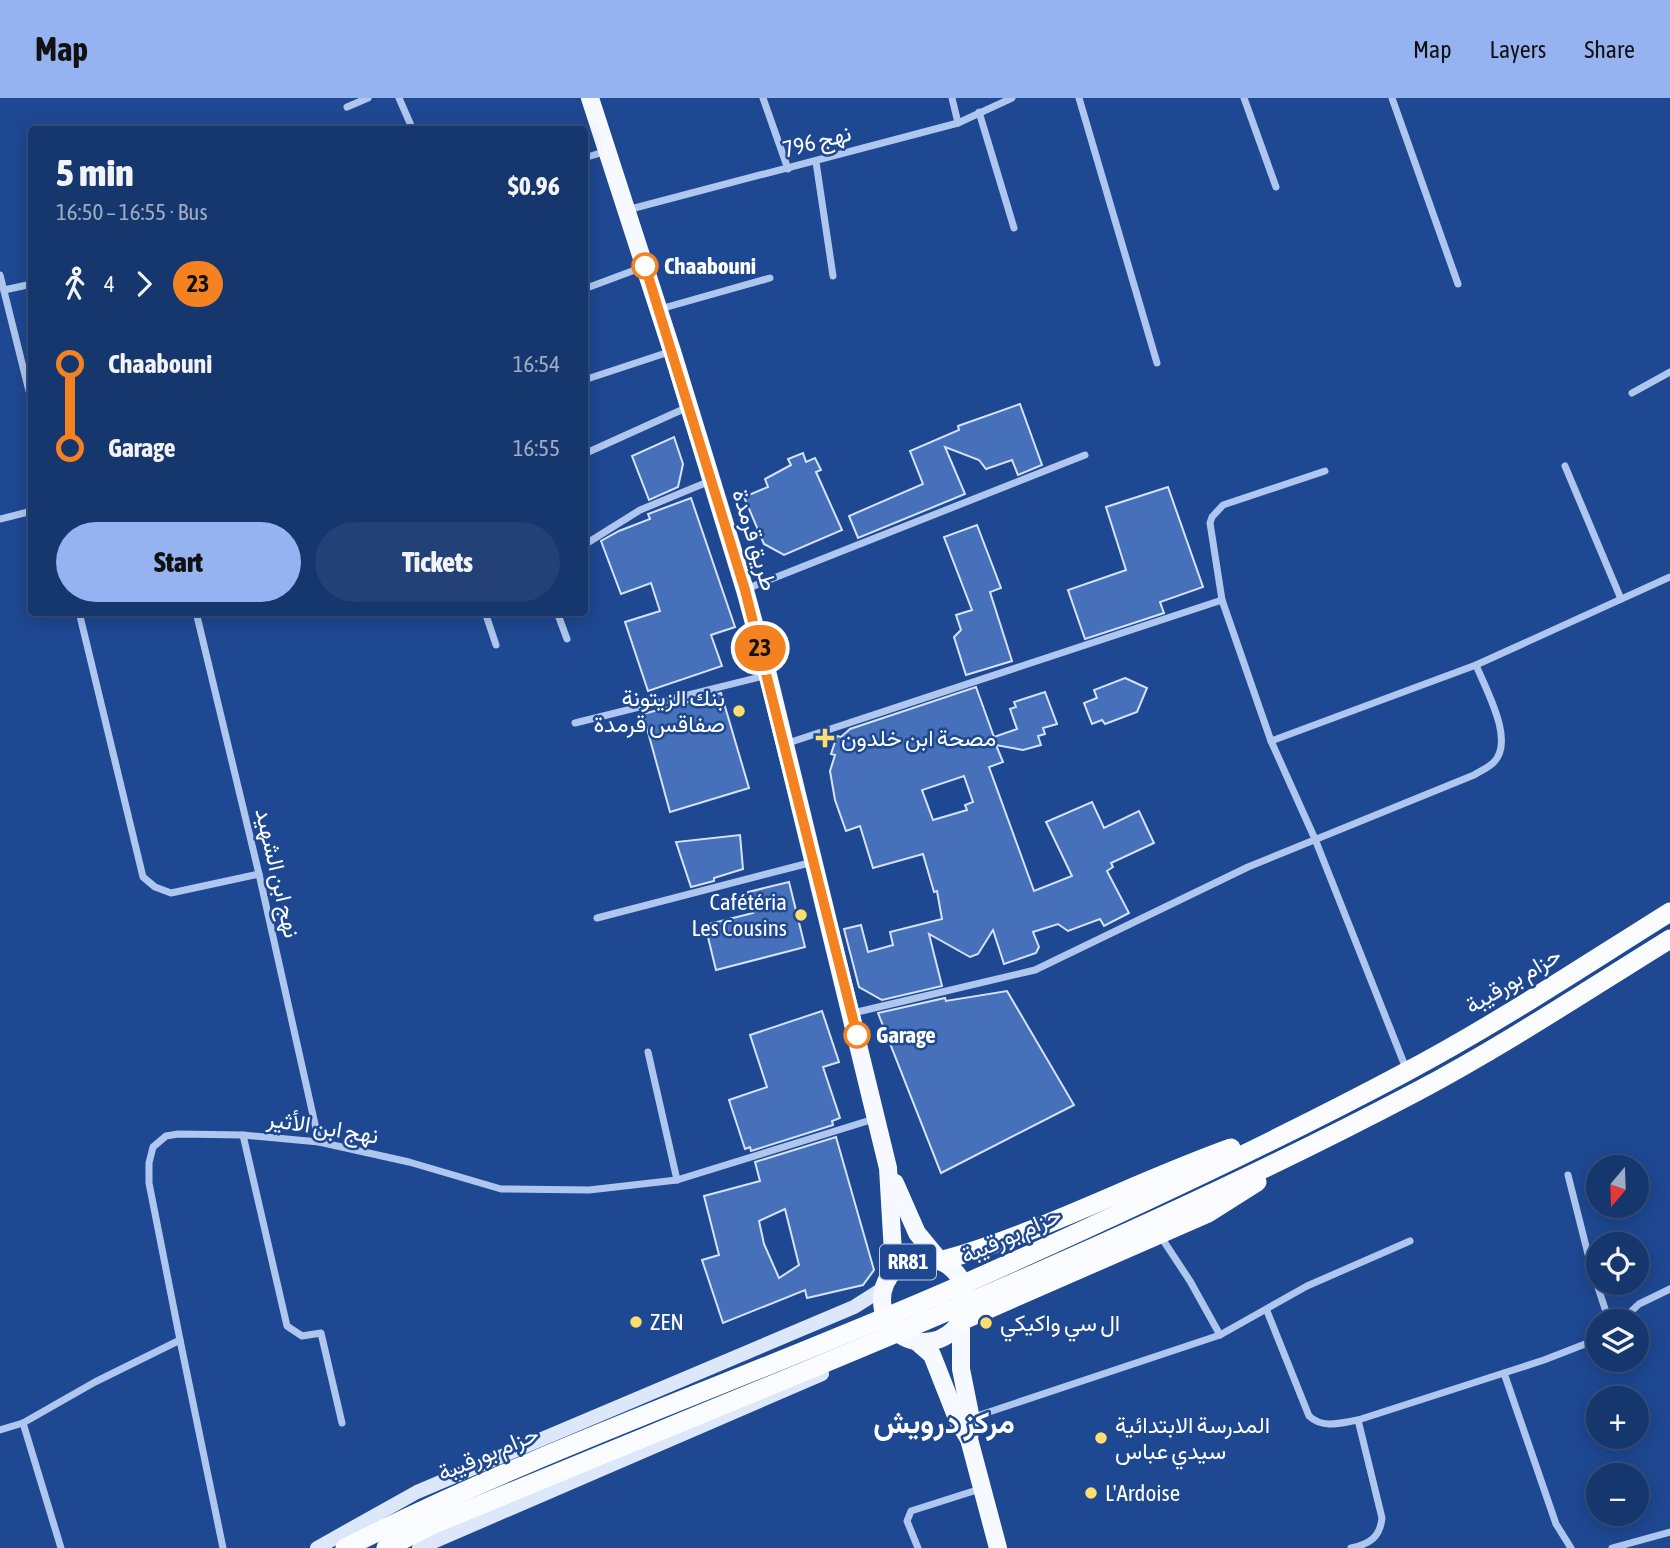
<!DOCTYPE html>
<meta charset="utf-8">
<style>
body{margin:0;font-family:"Asap Condensed",Vazirmatn,sans-serif;background:#234176;color:#f1f3f6;height:100vh;display:flex;flex-direction:column;font-size:26px;white-space:nowrap}
*{box-sizing:border-box;margin:0}
p{font-size:23px;color:#9eabc2}
.icon{flex:none;width:38px;height:38px;fill:none;stroke:currentColor;stroke-width:2;stroke-linecap:round;stroke-linejoin:round}
.map{position:relative;flex:1;overflow:hidden}
.details{position:absolute;left:28px;top:28px;width:560px;height:490px;display:flex;flex-direction:column;background:#16366e;border-radius:7px;box-shadow:0 4px 18px #0003,0 0 0 2px #355081}
.details>*{flex:none}
.badge{padding:0 14px;border-radius:23px;font-size:24px;line-height:46px}
.needle{width:46px;rotate:199deg}
.tools{position:absolute;left:1586px;top:1057px;display:grid;gap:14px}
.tools a{display:grid;place-items:center;width:63px;height:63px;border-radius:50%;background:#16366e;box-shadow:0 4px 18px #0003,0 0 0 2px #355081;font-size:35px}
.map>.badge{position:absolute;translate:-50% -50%;box-shadow:0 0 0 4px #fff}
.legs{display:flex;align-items:center;gap:10px;height:77px;padding:0 28px;font-size:23px}
.legs p{margin-inline-start:auto}
.overview{display:flex;align-items:center;justify-content:space-between;height:119px;padding:0 28px}
h1{font-size:38px;font-weight:800;line-height:52px}
.primary-button{display:flex;gap:14px;margin-top:auto;padding:14px 28px}
.primary-button a{flex:1;height:80px;border-radius:42px;background:#95b2f1;color:#111;font-size:28px;font-weight:800;line-height:80px;text-align:center}
.primary-button a+a{background:#234176;color:#f1f3f6}
ul{padding:0 28px;list-style:none}
li{display:flex;align-items:center;gap:24px;height:84px;font-size:26px}
li i{display:grid;place-items:center;width:10px;height:100%;margin:0 9px;background:currentColor}
li i::after{content:'';width:18px;height:18px;margin:-9px;border:5px solid;border-radius:50%;background:#16366e}
li p{margin-inline-start:auto}
li:first-child i{background:linear-gradient(#0000 50%,currentColor 0)}
li:last-child i{background:linear-gradient(currentColor 50%,#0000 0)}
header{display:flex;align-items:center;gap:42px;box-sizing:border-box;height:98px;padding:0 35px;background:#95b2f1;color:#111}
header strong{font-size:33px}
nav{display:flex;gap:38px;margin-inline-start:auto;font-size:24px}
.map>svg:first-child{display:block}
.building{fill:#4670b9;stroke:#d5e3fa;stroke-width:2;fill-rule:evenodd}
.lines{fill:none;stroke-linecap:round;stroke-linejoin:round}
.minor{stroke:#afc7ee;stroke-width:7}
.secondary{stroke:#dce7fa;stroke-width:14}
.primary{stroke:#f6f9ff;stroke-width:18}
.trunk{stroke:#fafcff;stroke-width:19}
.line-1-casing{stroke:#fff;stroke-width:16}
.line-1{stroke:#f58220;stroke-width:10}
.stop-1-dot{fill:#fff;stroke:#f58220;stroke-width:3.5}
.poi-dot{fill:#fddf6e;stroke:#1e4892;stroke-width:2.5}
.labels{text-anchor:middle;stroke-width:5;stroke-linejoin:round;paint-order:stroke}
.shield{fill:#1e4892;stroke:#bcc8de;stroke-width:2}
.shield-label{font-size:21px;font-weight:bold;fill:#fff}
.street-label{font-size:23px;fill:#fff;stroke:#1e4892}
.stop-label{font-size:23px;font-weight:bold;fill:#fff;stroke:#1e4892;text-anchor:start}
.poi-label{font-size:23px;fill:#fff;stroke:#1e4892;text-anchor:start}
.district-label{font-size:30px;font-weight:bold;fill:#fff;stroke:#1e4892}
</style>
<header>
<strong>Map</strong>
<nav><a>Map</a><a>Layers</a><a>Share</a></nav>
</header>
<div class="map">
<svg width="1670" height="1450" viewBox="0 0 1670 1450">
<rect width="100%" height="100%" fill="#1e4892"/>
<g class="building">
<polygon points="1020,306 1042,367 1018,377 1012,362 986,371 979,362 945,349 965,396 858,440 849,418 923,386 910,353 959,332 958,328"/>
<polygon points="674,339 683,366 678,389 649,402 632,358"/>
<polygon points="803,355 806,364 815,360 821,372 816,374 842,432 784,457 764,446 744,399 768,389 765,381 791,367 788,361"/>
<polygon points="1168,389 1203,489 1160,504 1164,515 1085,541 1068,492 1126,472 1106,409"/>
<polygon points="691,400 735,529 711,537 722,568 648,593 625,524 660,513 651,485 621,496 601,443 619,433 650,421 648,416"/>
<polygon points="977,427 1001,490 990,494 1012,563 966,577 954,539 961,532 956,517 972,512 944,439"/>
<polygon points="1125,580 1147,590 1137,614 1105,626 1102,622 1092,626 1084,605 1097,600 1094,592"/>
<path d="M 976,589 L 994,639 L 1017,631 L 1010,611 L 1016,609 L 1014,604 L 1045,594 L 1057,626 L 1043,630 L 1045,636 L 1038,638 L 1041,647 L 1023,652 L 996,647 L 1003,664 L 989,669 L 1034,793 L 1072,778 L 1046,724 L 1092,704 L 1104,730 L 1139,713 L 1154,745 L 1111,765 L 1113,769 L 1107,773 L 1129,815 L 1104,828 L 1100,821 L 1068,833 L 1058,826 L 1033,834 L 1039,849 L 1036,855 L 1004,866 L 993,832 L 978,856 L 970,859 L 929,836 L 942,888 L 882,902 L 859,889 L 844,831 L 861,827 L 868,854 L 893,847 L 890,834 L 942,821 L 937,793 L 934,794 L 923,756 L 873,770 L 860,728 L 846,733 L 835,702 L 830,673 L 835,657 L 831,656 L 837,638 L 841,639 L 850,631 ZM 964,678 L 973,704 L 965,707 L 967,712 L 933,722 L 922,692 Z"/>
<polygon points="721,595 749,690 670,714 643,616"/>
<polygon points="740,737 743,771 714,780 714,783 691,789 676,744"/>
<polygon points="789,784 805,849 716,872 705,827 753,815 748,794"/>
<polygon points="1007,893 1074,1007 941,1075 878,915 945,900 946,903"/>
<polygon points="822,913 839,964 823,969 840,1020 832,1023 833,1027 751,1053 750,1049 745,1051 729,1002 767,989 750,937"/>
<path d="M 836,1039 L 874,1172 L 863,1187 L 807,1200 L 805,1192 L 723,1225 L 702,1162 L 719,1157 L 704,1098 L 760,1083 L 755,1064 ZM 785,1111 L 799,1167 L 779,1180 L 764,1146 L 759,1123 Z"/>
</g>
<g class="lines">
<g class="minor">
<polyline points="399,0 413,32"/>
<polyline points="763,0 788,71"/>
<polyline points="952,0 958,25"/>
<polyline points="1079,0 1157,265"/>
<polyline points="1244,0 1276,89"/>
<polyline points="1392,0 1458,186"/>
<polyline points="347,9 368,0"/>
<polyline points="979,14 1014,130"/>
<polyline points="584,60 607,53"/>
<polyline points="816,64 833,178"/>
<polyline points="627,112 958,25 1012,0"/>
<polyline points="0,177 32,305"/>
<polyline points="584,191 643,169"/>
<polyline points="4,192 32,186"/>
<polyline points="660,211 770,180"/>
<polyline points="584,282 672,253"/>
<polyline points="1632,295 1670,274"/>
<polyline points="584,356 688,309"/>
<polyline points="1565,368 1621,501"/>
<polyline points="0,421 32,413"/>
<polyline points="584,447 640,412 710,383"/>
<polyline points="746,491 1085,357"/>
<polyline points="79,514 143,779 155,789 171,795 259,776"/>
<polyline points="196,514 259,776 319,1044"/>
<polyline points="485,514 496,547"/>
<polyline points="557,514 567,541"/>
<polyline points="575,625 768,577"/>
<polyline points="1271,643 1222,502 1210,425 1212,419 1223,407 1325,373"/>
<polyline points="785,646 1222,502"/>
<polyline points="597,820 813,764"/>
<path d="M 853,915 L 1035,872 L 1248,769 L 1474,677 C 1480,673 1488,670 1493,665 C 1516,644 1486,592 1476,567 L 1670,479"/>
<polyline points="648,954 677,1082"/>
<polyline points="1407,973 1315,741 1271,643 1476,567"/>
<polyline points="243,1037 287,1228 302,1238 321,1235 342,1325"/>
<polyline points="1568,1077 1591,1168 1609,1223"/>
<polyline points="1161,1139 1190,1183 1220,1237"/>
<path d="M 1267,1213 L 1309,1318 C 1323,1331 1340,1325 1358,1322 L 1382,1420 C 1380,1439 1370,1446 1351,1450"/>
<polyline points="1621,1223 1639,1206 1670,1191"/>
<polyline points="180,1242 223,1450"/>
<polyline points="1504,1275 1556,1426 1571,1450"/>
<polyline points="971,1320 1220,1237 1307,1188 1410,1143"/>
<polyline points="1358,1322 1544,1262 1598,1241"/>
<polyline points="23,1325 61,1450"/>
<polyline points="0,1332 23,1325 95,1284 180,1242 149,1085 149,1065 153,1049 166,1038 178,1036 243,1037 319,1044 409,1064 501,1091 589,1092 677,1082 874,1021"/>
<polyline points="918,1450 907,1423 911,1413 980,1391"/>
<polyline points="1612,1450 1670,1434"/>
</g>
<g class="secondary">
<polyline points="317,1450 417,1394 854,1209 884,1190"/>
<polyline points="419,1450 822,1276"/>
</g>
<g class="primary">
<polyline points="590,0 672,253 745,492 768,577 888,1070 893,1155 888,1181"/>
<polyline points="895,1085 917,1135 940,1163"/>
<circle cx="924" cy="1202" r="42"/>
<polyline points="961,1223 961,1271 971,1321 969,1341 998,1450"/>
<polyline points="916,1243 932,1257 958,1323 969,1341"/>
</g>
<g class="trunk">
<path d="M 940,1163 C 1041,1135 1133,1085 1231,1050"/>
<polyline points="961,1223 1208,1115 1257,1084"/>
<path d="M 345,1450 C 552,1345 772,1272 984,1177 C 1125,1114 1267,1048 1404,975 C 1495,927 1582,869 1670,814"/>
<path d="M 386,1450 L 432,1427 C 762,1289 1099,1161 1416,994 C 1503,948 1586,893 1670,841"/>
</g>
</g>
<g class="lines">
<defs>
<polyline id="line-1" points="645,168 745,492 857,937"/>
</defs>
<use href="#line-1" class="line-1-casing"/>
<use href="#line-1" class="line-1"/>
</g>
<g class="stop-1-dot">
<circle cx="645" cy="168" r="12"/>
<circle cx="857" cy="937" r="12"/>
</g>
<g class="poi-dot">
<circle cx="739" cy="613" r="7"/>
<path d="M821.5 629.5h7v7h7v7h-7v7h-7v-7h-7v-7h7z"/>
<circle cx="801" cy="817" r="7"/>
<circle cx="636" cy="1224" r="7"/>
<circle cx="986" cy="1225" r="7"/>
<circle cx="1101" cy="1340" r="7"/>
<circle cx="1091" cy="1395" r="7"/>
</g>
<g class="labels">
<rect class="shield" x="880" y="1146.5" width="56" height="35" rx="5"/>
<g class="shield-label">
<text x="908" y="1171">RR81</text>
</g>
<g class="street-label">
<text transform="translate(817 43) rotate(-15)" y="8">نهج 796</text>
<text transform="translate(755 442) rotate(73)" y="8">طريق قرمدة</text>
<text transform="translate(278 775) rotate(77)" y="8">نهج ابن الشهيد</text>
<text transform="translate(1513 882) rotate(-31)" y="8">حزام بورقيبة</text>
<text transform="translate(323 1029) rotate(9)" y="8">نهج ابن الأثير</text>
<text transform="translate(1011 1137) rotate(-24)" y="8">حزام بورقيبة</text>
<text transform="translate(488 1355) rotate(-23)" y="8">حزام بورقيبة</text>
</g>
<g class="stop-label">
<text x="664" y="176">Chaabouni</text>
<text x="876" y="945">Garage</text>
</g>
<g class="poi-label">
<text x="725" y="608" text-anchor="end">بنك الزيتونة<tspan x="725" dy="26">صفاقس قرمدة</tspan></text>
<text x="841" y="648">مصحة ابن خلدون</text>
<text x="787" y="812" text-anchor="end">Cafétéria<tspan x="787" dy="26">Les Cousins</tspan></text>
<text x="650" y="1232">ZEN</text>
<text x="1000" y="1233">ال سي واكيكي</text>
<text x="1115" y="1335">المدرسة الابتدائية<tspan x="1115" dy="26">سيدي عباس</tspan></text>
<text x="1105" y="1403">L'Ardoise</text>
</g>
<g class="district-label">
<text x="944" y="1335">مركز درويش</text>
</g>
</g>
</svg>
<div class="tools">
<a><svg class="needle" viewBox="-14 -14 28 28"><path d="M0-13l5 13h-10z" fill="#e53935"/><path d="M0 13l5-13h-10z" fill="#9eabc2"/></svg></a>
<a><svg class="icon" aria-label="locate" viewBox="0 0 24 24"><circle cx="12" cy="12" r="6"/><path d="M12 2v4M12 18v4M2 12h4M18 12h4"/></svg></a>
<a><svg class="icon" aria-label="layers" viewBox="0 0 24 24"><path d="M12 4l9 5-9 5-9-5zM3 14l9 5 9-5"/></svg></a>
<a>+</a>
<a>−</a>
</div>
<b class="badge" style="left:760px;top:550px;background:#f58220;color:#111">23</b>
<section class="details">
<div class="overview"><div><h1>5 min</h1><p>16:50 – 16:55 · Bus</p></div><b>$0.96</b></div>
<div class="legs"><svg class="icon" aria-label="walk" viewBox="0 0 24 24"><circle cx="13" cy="4" r="2"/><path d="M13 8l-2 6 4 7M11 14l-3 7M7 12l3-4h3l4 4"/></svg>4<svg class="icon" aria-label="forward" viewBox="0 0 24 24"><path d="M9 5l7 7-7 7"/></svg><b class="badge" style="background:#f58220;color:#111">23</b></div>
<ul>
<li><i style="color:#f58220"></i><b>Chaabouni</b><p>16:54</p></li>
<li><i style="color:#f58220"></i><b>Garage</b><p>16:55</p></li>
</ul>
<div class="primary-button"><a>Start</a><a>Tickets</a></div>
</section>
</div>
